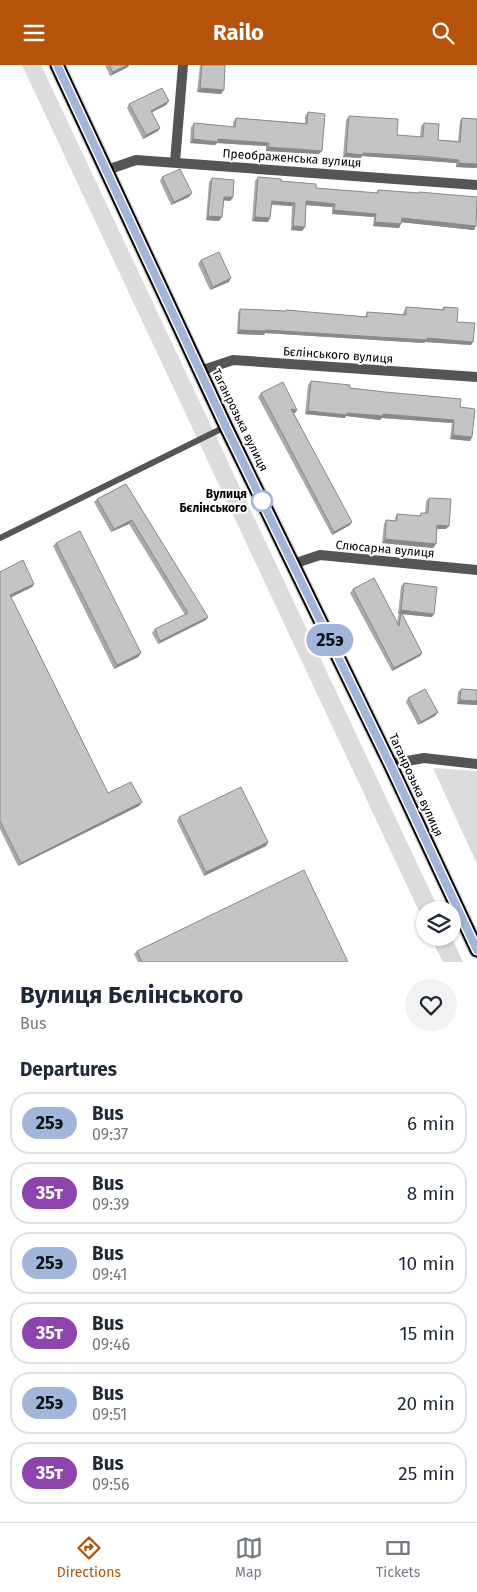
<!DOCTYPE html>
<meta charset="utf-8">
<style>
body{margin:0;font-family:"Fira Sans",sans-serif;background:#f2f2f3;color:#1f2937;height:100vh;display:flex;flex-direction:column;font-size:19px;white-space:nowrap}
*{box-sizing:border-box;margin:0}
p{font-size:16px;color:#747a83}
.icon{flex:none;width:28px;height:28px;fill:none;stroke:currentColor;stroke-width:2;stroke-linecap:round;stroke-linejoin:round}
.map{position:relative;height:897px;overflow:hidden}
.drawer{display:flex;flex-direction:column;background:#fff;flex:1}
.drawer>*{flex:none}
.badge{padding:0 10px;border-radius:16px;font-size:18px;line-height:32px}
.controls{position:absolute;left:416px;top:836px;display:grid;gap:10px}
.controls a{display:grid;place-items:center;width:45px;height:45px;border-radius:50%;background:#fff;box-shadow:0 1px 4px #0004;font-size:25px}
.map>.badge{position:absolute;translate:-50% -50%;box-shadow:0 0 0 2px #fff}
h2{padding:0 20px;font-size:19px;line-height:45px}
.round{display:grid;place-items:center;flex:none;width:52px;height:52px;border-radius:26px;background:#f2f2f3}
.overview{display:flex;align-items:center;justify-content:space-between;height:85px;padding:0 20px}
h1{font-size:24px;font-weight:700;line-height:38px}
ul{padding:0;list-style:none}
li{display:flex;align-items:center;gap:15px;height:62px;margin:0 10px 8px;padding:0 10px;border:2px solid #e0e1e3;border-radius:20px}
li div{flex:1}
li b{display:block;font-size:19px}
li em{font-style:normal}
li .badge{min-width:55px;font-weight:700;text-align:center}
header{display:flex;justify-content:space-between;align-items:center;height:65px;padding:0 20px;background:#b45309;color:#fff;font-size:22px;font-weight:700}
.menu{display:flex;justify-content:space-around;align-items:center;height:70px;border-top:1px solid #e0e1e3;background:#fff;font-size:14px;color:#747a83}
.menu a{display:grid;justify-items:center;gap:2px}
.menu .current{color:#b45309}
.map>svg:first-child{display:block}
.green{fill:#dcdcdc}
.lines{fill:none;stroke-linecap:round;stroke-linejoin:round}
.highway-casing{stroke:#dbdbdb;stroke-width:18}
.lane{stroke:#555;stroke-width:6}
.street{stroke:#555;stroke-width:10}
.highway{stroke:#000;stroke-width:15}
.wall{fill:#a9a9a9}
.shaded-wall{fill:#898989}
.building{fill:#c4c4c4;stroke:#898989}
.line-casing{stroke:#fff;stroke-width:11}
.line{stroke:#a2b5db;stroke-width:8}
.stop-dot{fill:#fff;stroke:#a2b5db;stroke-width:2.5}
.labels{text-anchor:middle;stroke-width:4;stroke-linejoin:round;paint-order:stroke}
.street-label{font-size:12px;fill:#000;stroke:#fff}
.stop-label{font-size:12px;font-weight:bold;fill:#000;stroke:#fff;text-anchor:end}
</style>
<header><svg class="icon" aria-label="menu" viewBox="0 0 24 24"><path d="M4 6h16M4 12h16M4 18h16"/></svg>Railo<svg class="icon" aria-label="search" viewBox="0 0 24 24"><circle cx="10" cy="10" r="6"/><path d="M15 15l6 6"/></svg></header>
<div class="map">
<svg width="477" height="897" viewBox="0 0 477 897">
<rect width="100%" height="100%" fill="#fff"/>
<g class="green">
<polygon points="22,0 41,0 439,845 425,845 425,859"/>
<polygon points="433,703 477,706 477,799"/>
<polygon points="431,873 452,873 463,897 443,897"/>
</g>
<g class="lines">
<defs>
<polyline id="highway" points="57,0 226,362 390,699 477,885"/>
</defs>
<use href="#highway" class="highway-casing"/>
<polyline class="lane" points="0,473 225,362"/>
<g class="street">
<polyline points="175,97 183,0"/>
<polyline points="107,105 136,95 477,120"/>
<polyline points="200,306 233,295 477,312"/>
<polyline points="293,499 320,490 477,505"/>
<polyline points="390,699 424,693 477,699"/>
</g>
<use href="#highway" class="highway"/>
</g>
<g class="wall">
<polygon points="105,0 129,0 128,2 110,11"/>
<polygon points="200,0 225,0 221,29 197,27"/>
<polygon points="169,36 166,40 152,47 160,63 158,66 143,74 127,43 129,39"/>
<polygon points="308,47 319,89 266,86 266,81 217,78 215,80 190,78 191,62 194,58 233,62 233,57 236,53 305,58 305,51"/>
<polygon points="349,51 397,70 420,72 421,61 424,58 438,75 458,76 460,56 462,53 477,54 477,102 476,103 456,102 456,98 419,95 362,91 361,93 343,92 346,55"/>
<polygon points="162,112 189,132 171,140 160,116"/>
<polygon points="258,112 316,123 376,128 378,125 419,128 419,127 476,161 474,165 401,157 399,163 373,161 374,152 332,149 332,142 306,140 305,162 302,166 291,165 292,141 271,140 270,153 268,157 252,156 255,116"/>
<polygon points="212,113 233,132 230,136 223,135 219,156 206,155 209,117"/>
<polygon points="201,195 229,217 210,225 198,199"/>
<polygon points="406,242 442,244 444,242 457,257 471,280 425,277 424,278 265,268 264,270 237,269 238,248 240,244 285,246 286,245 365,252 367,247 403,249 404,246"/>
<polygon points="311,316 460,342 472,372 470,376 450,374 452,358 382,353 380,355 346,351 345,353 305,349 308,320"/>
<polygon points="261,328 297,345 295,348 294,348 350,460 332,470 258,332"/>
<polygon points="126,419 206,555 158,579 152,568 155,564 185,550 129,459 111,467 94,437 97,434"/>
<polygon points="429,433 446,464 437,464 436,479 433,483 382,478 384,459 386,455 395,456 395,453 397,449 419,451 421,448 425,448 426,436"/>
<polygon points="56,478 141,588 138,592 114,604 53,481"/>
<polygon points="0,507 34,519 32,522 11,532 108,728 142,737 139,741 18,801 0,764"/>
<polygon points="404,518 432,552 402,549 422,588 420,591 392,606 350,528 353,524 397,558 398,551 399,549 398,549 401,521"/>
<polygon points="461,624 477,625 477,640 457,639 458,627"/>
<polygon points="408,633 438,647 435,651 418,660 406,637"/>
<polygon points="179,752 268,777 266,781 204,811 177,756"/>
<polygon points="137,886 348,897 138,897 134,889"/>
</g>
<g class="shaded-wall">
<polygon points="127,0 129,0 128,2 110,11 113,7"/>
<polygon points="200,23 224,25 221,29 197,27"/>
<polygon points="169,36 166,40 149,49 151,46"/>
<polygon points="160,63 158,66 143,74 146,70"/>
<polygon points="193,74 218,74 269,78 266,81 217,78 215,80 190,78"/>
<polygon points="268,82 322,86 319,89 266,86"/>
<polygon points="346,88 363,88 459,95 456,98 362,91 361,93 343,92"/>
<polygon points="459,98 477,99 477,102 476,103 456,102"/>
<polygon points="192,128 189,132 171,140 174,137"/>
<polygon points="224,132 233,132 230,136 221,135"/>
<polygon points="272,136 295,138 292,141 269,139"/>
<polygon points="306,136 335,139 332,142 304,140"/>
<polygon points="334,145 376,149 374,152 332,149"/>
<polygon points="208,151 222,152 219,156 206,155"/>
<polygon points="255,152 270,153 268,157 252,156"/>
<polygon points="402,153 476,161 474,165 399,157"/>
<polygon points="375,157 401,159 399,163 373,161"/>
<polygon points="293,161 305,162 302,166 291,165"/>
<polygon points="231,213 229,217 210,225 213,222"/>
<polygon points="239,265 266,265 427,273 473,277 471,280 425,277 424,278 265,268 264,270 237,269"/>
<polygon points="291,344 297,345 295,348 289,348"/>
<polygon points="308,346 383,349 454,355 452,358 382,353 380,355 346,351 345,353 305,349"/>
<polygon points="453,370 472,372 470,376 450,374"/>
<polygon points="132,455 129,459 111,467 114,464"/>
<polygon points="352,457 350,460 332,470 334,467"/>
<polygon points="437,460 449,461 446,464 435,464"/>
<polygon points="385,474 436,479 433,483 382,478"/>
<polygon points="34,519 32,522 8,534 10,530"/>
<polygon points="401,545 434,549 432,552 400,549 401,547 399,549 398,549"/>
<polygon points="208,552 206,555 158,579 160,576"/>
<polygon points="141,588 138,592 114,604 117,600"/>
<polygon points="422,588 420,591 392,606 394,603"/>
<polygon points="460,635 477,636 477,640 457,639"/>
<polygon points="438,647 435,651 418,660 421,657"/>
<polygon points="142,737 139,741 18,801 21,798"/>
<polygon points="268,777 266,781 204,811 206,807"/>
</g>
<g class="building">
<polygon points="109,0 127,0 113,7"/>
<polygon points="202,0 225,0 224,25 200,23"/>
<polygon points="162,23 169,36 151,46 160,63 146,70 129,39"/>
<polygon points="308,47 325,49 322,86 268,82 269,78 218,74 218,77 193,74 194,58 235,62 236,53 307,59"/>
<polygon points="349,51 398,54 397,70 423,72 424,58 439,59 438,75 460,77 462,53 477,54 477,99 459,98 459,95 421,91 363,88 363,90 346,88"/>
<polygon points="180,104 192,128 174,137 162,112"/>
<polygon points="258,112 281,114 281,116 316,119 316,123 378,128 378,125 419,128 419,127 477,132 476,161 402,153 401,159 375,157 376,149 334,145 335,139 306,136 305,162 293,161 295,138 272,136 270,153 255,152"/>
<polygon points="212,113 234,115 233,132 224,132 222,152 208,151"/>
<polygon points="219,187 231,213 213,222 201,195"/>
<polygon points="406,242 444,245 444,242 458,243 457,257 475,258 473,277 427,273 427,275 266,265 266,266 239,265 240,244 286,246 286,245 367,252 367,247 406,250"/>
<polygon points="311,316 350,320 350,323 385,327 461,334 460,342 475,344 472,372 453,370 454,355 383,349 383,351 347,348 347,350 308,346"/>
<polygon points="283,317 297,345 291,344 352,457 334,467 261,328"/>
<polygon points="126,419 208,552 160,576 155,564 188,548 132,455 114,464 97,434"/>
<polygon points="429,433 451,434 449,461 437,460 436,479 385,474 386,455 397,456 397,449 421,451 421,448 428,448"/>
<polygon points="80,466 141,588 117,600 56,478"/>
<polygon points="23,495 34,519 10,530 108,728 131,717 142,737 21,798 0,756 0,507"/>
<polygon points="374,513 399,561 401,547 422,588 394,603 353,524"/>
<polygon points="404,518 437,522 434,549 401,545"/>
<polygon points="425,624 438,647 421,657 408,633"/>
<polygon points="461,624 477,625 477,636 460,635"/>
<polygon points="241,722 268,777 206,807 179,752"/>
<polygon points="304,805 348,897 142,897 137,886"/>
</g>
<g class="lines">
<defs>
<polyline id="line" points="57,0 226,362 390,699 477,885"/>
</defs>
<use href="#line" class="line-casing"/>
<use href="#line" class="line"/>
</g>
<circle class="stop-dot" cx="262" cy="436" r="10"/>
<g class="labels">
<g class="street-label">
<text transform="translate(292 93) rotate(4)" y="4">Преображенська вулиця</text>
<text transform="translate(338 290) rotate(4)" y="4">Бєлінського вулиця</text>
<text transform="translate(240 355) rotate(64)" y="4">Таганрозька вулиця</text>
<text transform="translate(385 484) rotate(5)" y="4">Слюсарна вулиця</text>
<text transform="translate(416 720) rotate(65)" y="4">Таганрозька вулиця</text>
</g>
<g class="stop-label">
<text x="247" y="433">Вулиця<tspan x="247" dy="14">Бєлінського</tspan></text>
</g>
</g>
</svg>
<div class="controls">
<a><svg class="icon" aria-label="layers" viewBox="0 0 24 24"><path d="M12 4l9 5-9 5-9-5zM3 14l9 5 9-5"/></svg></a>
</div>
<b class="badge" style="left:330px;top:575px;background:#a2b5db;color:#111">25э</b>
</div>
<section class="drawer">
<div class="overview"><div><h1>Вулиця Бєлінського</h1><p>Bus</p></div><a class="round"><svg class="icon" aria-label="heart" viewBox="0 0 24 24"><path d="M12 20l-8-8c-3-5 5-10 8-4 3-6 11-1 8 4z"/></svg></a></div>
<h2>Departures</h2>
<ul>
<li><span class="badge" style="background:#a2b5db;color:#111">25э</span><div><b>Bus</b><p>09:37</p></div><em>6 min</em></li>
<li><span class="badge" style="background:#8e44ad;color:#fff">35т</span><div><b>Bus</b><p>09:39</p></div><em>8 min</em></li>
<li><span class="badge" style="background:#a2b5db;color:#111">25э</span><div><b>Bus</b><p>09:41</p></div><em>10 min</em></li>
<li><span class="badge" style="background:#8e44ad;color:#fff">35т</span><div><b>Bus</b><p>09:46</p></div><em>15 min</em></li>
<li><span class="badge" style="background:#a2b5db;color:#111">25э</span><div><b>Bus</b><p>09:51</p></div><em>20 min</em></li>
<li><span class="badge" style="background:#8e44ad;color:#fff">35т</span><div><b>Bus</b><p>09:56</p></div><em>25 min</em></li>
</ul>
</section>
<nav class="menu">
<a class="current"><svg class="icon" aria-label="directions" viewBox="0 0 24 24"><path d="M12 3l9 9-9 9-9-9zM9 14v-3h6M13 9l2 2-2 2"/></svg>Directions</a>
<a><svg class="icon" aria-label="map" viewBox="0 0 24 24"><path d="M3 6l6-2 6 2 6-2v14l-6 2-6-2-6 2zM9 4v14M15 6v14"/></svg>Map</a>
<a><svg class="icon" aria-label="tickets" viewBox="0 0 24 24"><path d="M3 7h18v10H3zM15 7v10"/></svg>Tickets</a>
</nav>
